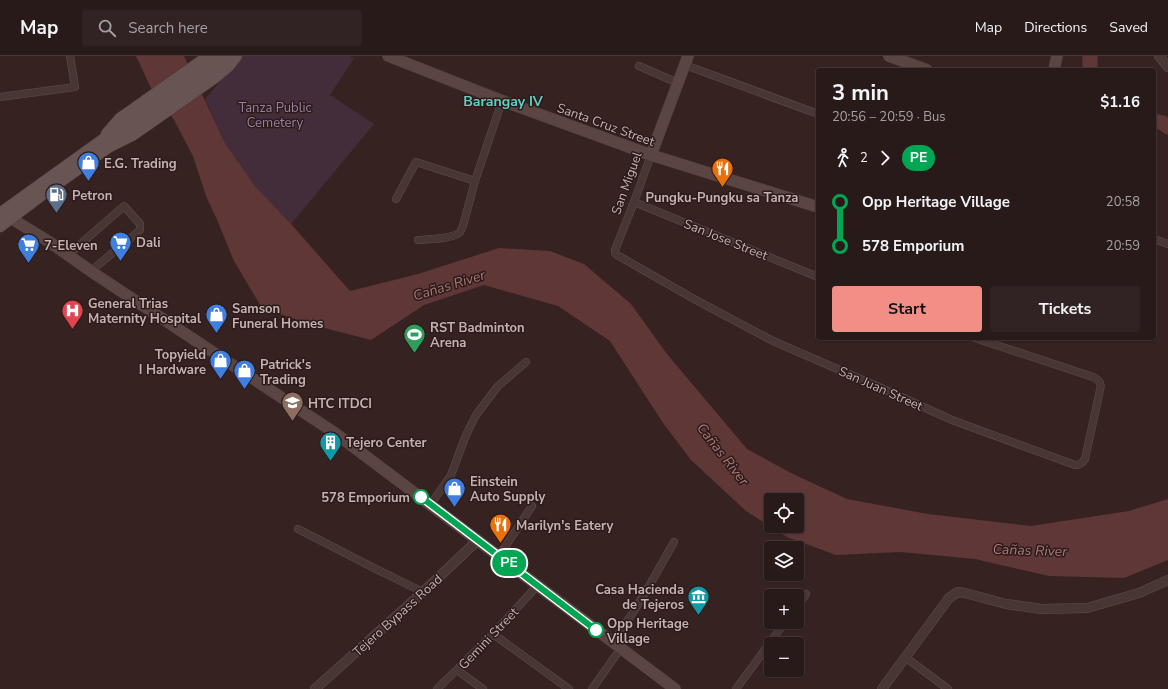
<!DOCTYPE html>
<meta charset="utf-8">
<style>
body{margin:0;font-family:"Nunito Sans",sans-serif;background:#312323;color:#f1f3f6;height:100vh;display:flex;flex-direction:column;font-size:15px;white-space:nowrap}
*{box-sizing:border-box;margin:0}
p{font-size:13px;color:#a5a1a2}
.icon{flex:none;width:22px;height:22px;fill:none;stroke:currentColor;stroke-width:2;stroke-linecap:round;stroke-linejoin:round}
.map{position:relative;flex:1;overflow:hidden}
.details{position:absolute;left:816px;top:12px;width:340px;height:272px;display:flex;flex-direction:column;background:#291a1a;border-radius:4px;box-shadow:0 1px 3px #0004,0 0 0 1px #453839}
.details>*{flex:none}
.badge{padding:0 8px;border-radius:13px;font-size:14px;line-height:26px}
.buttons{position:absolute;left:764px;top:437px;display:grid;gap:8px}
.buttons a{display:grid;place-items:center;width:40px;height:40px;border-radius:4px;background:#291a1a;box-shadow:0 1px 3px #0004,0 0 0 1px #453839;font-size:20px}
.map>.badge{position:absolute;translate:-50% -50%;box-shadow:0 0 0 2px #fff}
.legs{display:flex;align-items:center;gap:6px;height:44px;padding:0 16px;font-size:13px}
.legs p{margin-inline-start:auto}
.overview{display:flex;align-items:center;justify-content:space-between;height:68px;padding:0 16px}
h1{font-size:22px;font-weight:700;line-height:30px}
.button{display:flex;gap:8px;margin-top:auto;padding:8px 16px}
.button a{flex:1;height:46px;border-radius:4px;background:#f28e86;color:#111;font-size:16px;font-weight:700;line-height:46px;text-align:center}
.button a+a{background:#312323;color:#f1f3f6}
ul{padding:0 16px;list-style:none}
li{display:flex;align-items:center;gap:14px;height:44px;font-size:15px}
li i{display:grid;place-items:center;width:6px;height:100%;margin:0 5px;background:currentColor}
li i::after{content:'';width:10px;height:10px;margin:-5px;border:3px solid;border-radius:50%;background:#291a1a}
li p{margin-inline-start:auto}
li:first-child i{background:linear-gradient(#0000 50%,currentColor 0)}
li:last-child i{background:linear-gradient(currentColor 50%,#0000 0)}
header{display:flex;align-items:center;gap:24px;box-sizing:border-box;height:56px;padding:0 20px;background:#291a1a;border-bottom:1px solid #453839}
header strong{font-size:19px}
nav{display:flex;gap:22px;margin-inline-start:auto;font-size:14px}
.search{width:280px;height:36px;background:#312323;display:flex;align-items:center;gap:10px;box-sizing:border-box;padding:0 14px;border-radius:4px;color:#a5a1a2;font-size:15px}
.map>svg:first-child{display:block}
.green{fill:#432d3a}
.water{fill:#5e3736;fill-rule:evenodd}
.lines{fill:none;stroke-linecap:round;stroke-linejoin:round}
.river{stroke:#5e3736;stroke-width:15}
.minor-casing{stroke:#5f4e4c;stroke-width:8}
.tertiary-casing{stroke:#5f4e4c;stroke-width:10}
.secondary-casing{stroke:#513f3e;stroke-width:12}
.primary-casing{stroke:#513f3e;stroke-width:13}
.minor{stroke:#483635;stroke-width:7}
.tertiary{stroke:#483635;stroke-width:9}
.secondary{stroke:#5a4543;stroke-width:11}
.primary{stroke:#685453;stroke-width:12}
.line-1-casing{stroke:#fff;stroke-width:9}
.line-1{stroke:#00a651;stroke-width:6}
.stop-1-dot{fill:#fff;stroke:#00a651;stroke-width:2}
.labels{text-anchor:middle;stroke-width:3;stroke-linejoin:round;paint-order:stroke}
.park-label{font-size:13px;fill:#987fa3;stroke:#2c1b1a}
.street-label{font-size:13px;fill:#c4b1af;stroke:#2c1b1a}
.poi-label{font-size:13px;font-weight:bold;fill:#c4b1af;stroke:#2c1b1a;text-anchor:start}
.stop-label{font-size:13px;font-weight:bold;fill:#c4b1af;stroke:#2c1b1a;text-anchor:end}
.neighbourhood-label{font-size:14px;font-weight:bold;fill:#61cec2;stroke:#2c1b1a}
.water-label{font-size:14px;font-style:italic;fill:#ab7a79;stroke:#2c1b1a}
</style>
<header>
<strong>Map</strong>
<div class="search"><svg class="icon" aria-label="search" viewBox="0 0 24 24"><circle cx="10" cy="10" r="6"/><path d="M15 15l6 6"/></svg>Search here</div>
<nav><a>Map</a><a>Directions</a><a>Saved</a></nav>
</header>
<div class="map">
<svg width="1168" height="633" viewBox="0 0 1168 633">
<rect width="100%" height="100%" fill="#372222"/>
<polygon class="green" points="242,0 349,0 354,2 330,39 374,68 291,168 255,130 225,87 205,43"/>
<path class="water" d="M 136,0 L 184,0 L 225,87 L 255,130 L 291,168 L 350,235 L 418,218 L 499,192 L 550,195 L 584,208 L 631,248 L 667,298 L 747,393 L 793,418 L 847,443 L 928,458 L 1031,470 L 1129,455 L 1168,443 L 1168,504 L 1124,522 L 1049,520 L 975,503 L 900,496 L 836,499 L 787,481 L 746,455 L 691,404 L 663,367 L 610,285 L 558,250 L 484,229 L 424,249 L 371,284 L 313,269 L 262,252 L 234,205 L 218,166 L 206,140 L 193,100 L 174,64 L 151,32 ZM 771,444 L 797,444 L 797,470 L 771,470 Z"/>
<g class="lines">
<g class="river">
<polyline points="1090,0 1090,14"/>
<polyline points="1154,65 1163,67 1168,71"/>
</g>
<defs>
<g id="minor">
<polyline points="685,9 818,58"/>
<polyline points="639,10 678,27"/>
<polyline points="0,41 75,31 70,0"/>
<path d="M 651,99 L 634,146 L 615,194 L 615,197 L 617,199 L 694,243 L 773,285 L 897,339 L 952,364 L 1075,409 C 1080,409 1082,407 1085,403 L 1100,334 C 1102,327 1099,324 1093,321 L 975,282"/>
<polyline points="396,143 416,106 475,125 502,45"/>
<polyline points="634,146 818,221"/>
<polyline points="1154,183 1168,188"/>
<path d="M 418,184 C 427,183 452,183 459,177 C 462,174 463,170 464,166 L 475,125"/>
<polyline points="68,199 124,150 140,168 140,174 91,215"/>
<polyline points="431,448 451,419 466,379 476,359 498,330 526,306"/>
<polyline points="298,473 374,512 423,536"/>
<polyline points="499,500 532,450"/>
<polyline points="797,550 806,538"/>
<polyline points="493,578 569,633"/>
<path d="M 612,586 C 636,556 655,519 674,486"/>
<polyline points="905,601 948,633"/>
<polyline points="457,614 483,633"/>
<polyline points="437,633 493,578 538,529"/>
<polyline points="592,633 621,592"/>
<polyline points="736,633 785,566"/>
</g>
<g id="tertiary">
<polyline points="1159,0 1168,11"/>
<polyline points="315,633 423,536 478,484"/>
<polyline points="882,633 949,542 958,536 965,537 1006,548 1042,553 1087,552 1139,537 1168,524"/>
</g>
<g id="secondary">
<polyline points="388,0 503,45 651,99 818,151"/>
<polyline points="889,0 927,14"/>
<polyline points="1054,14 1057,0"/>
<polyline points="651,99 688,0"/>
<polyline points="4,158 48,185 95,218 335,377 675,633"/>
</g>
<g id="primary">
<polyline points="107,78 120,63 205,3 212,0"/>
<polyline points="0,158 103,84 127,71 216,7 223,0"/>
<polyline points="0,170 45,136 108,91 132,79 215,21 228,10 236,0"/>
</g>
</defs>
<use href="#minor" class="minor-casing"/>
<use href="#tertiary" class="tertiary-casing"/>
<use href="#secondary" class="secondary-casing"/>
<use href="#primary" class="primary-casing"/>
<use href="#minor" class="minor"/>
<use href="#tertiary" class="tertiary"/>
<use href="#secondary" class="secondary"/>
<use href="#primary" class="primary"/>
</g>
<g class="lines">
<defs>
<polyline id="line-1" points="421,441 596,574"/>
</defs>
<use href="#line-1" class="line-1-casing"/>
<use href="#line-1" class="line-1"/>
</g>
<defs>
<symbol id="shop-pin" viewBox="-11 -11 22 30"><path d="M0 17L-7.5 6A9.5 9.5 0 1 1 7.5 6Z" fill="#3f7fe0" stroke="#2c1b1a"/><path d="M-5-2.5h2.3a2.7 3.5 0 0 1 5.4 0H5L5.5 6h-11ZM-1.5-2.5h3a1.5 2.3 0 0 0-3 0Z" fill="#fff"/></symbol>
<symbol id="restaurant-pin" viewBox="-11 -11 22 30"><path d="M0 17L-7.5 6A9.5 9.5 0 1 1 7.5 6Z" fill="#e8710a" stroke="#2c1b1a"/><path d="M-5-6h1v4h1v-4h1v4h1v-4h1v5L-1.5 .5V6h-2V.5L-5-1ZM5-6V6H3V1.5H1.5Q1.5-4 5-6Z" fill="#fff"/></symbol>
<symbol id="fuel-pin" viewBox="-11 -11 22 30"><path d="M0 17L-7.5 6A9.5 9.5 0 1 1 7.5 6Z" fill="#5c6f8a" stroke="#2c1b1a"/><path d="M-5.5-6h7V0h2V4h1.3V-2.5L3-4.5l.8-.8L6-3V5H2.5V1h-1V6h-7ZM-4.2-4.7v3.2H.2V-4.7Z" fill="#fff"/></symbol>
<symbol id="supermarket-pin" viewBox="-11 -11 22 30"><path d="M0 17L-7.5 6A9.5 9.5 0 1 1 7.5 6Z" fill="#3f7fe0" stroke="#2c1b1a"/><path d="M-6-5.5h2.5l.6 2H6L4.5 2H-2.5L-4.4-4H-6ZM-1.5 3.2a1.3 1.3 0 1 0 .1 0ZM3 3.2a1.3 1.3 0 1 0 .1 0Z" fill="#fff"/></symbol>
<symbol id="hospital-pin" viewBox="-11 -11 22 30"><path d="M0 17L-7.5 6A9.5 9.5 0 1 1 7.5 6Z" fill="#e0444e" stroke="#2c1b1a"/><path d="M-5-5h3v3.5h4V-5h3V5h-3V1.5h-4V5h-3Z" fill="#fff"/></symbol>
<symbol id="stadium-pin" viewBox="-11 -11 22 30"><path d="M0 17L-7.5 6A9.5 9.5 0 1 1 7.5 6Z" fill="#2e9e5b" stroke="#2c1b1a"/><path d="M0-5a6.5 5 0 1 0 0 10a6.5 5 0 1 0 0-10ZM-3.5-1.8h7v3.6h-7Z" fill="#fff"/></symbol>
<symbol id="school-pin" viewBox="-11 -11 22 30"><path d="M0 17L-7.5 6A9.5 9.5 0 1 1 7.5 6Z" fill="#8d6e63" stroke="#2c1b1a"/><path d="M0-5L7-2L0 1L-7-2ZM-4 1L0 2.5L4 1V4Q0 6-4 4Z" fill="#fff"/></symbol>
<symbol id="building-pin" viewBox="-11 -11 22 30"><path d="M0 17L-7.5 6A9.5 9.5 0 1 1 7.5 6Z" fill="#0f9aa8" stroke="#2c1b1a"/><path d="M-4-6H4V6H1V3H-1V6H-4ZM-2.5-4.3h1.7v1.8h-1.7ZM.8-4.3h1.7v1.8H.8ZM-2.5-1h1.7V.8h-1.7ZM.8-1h1.7V.8H.8Z" fill="#fff"/></symbol>
<symbol id="museum-pin" viewBox="-11 -11 22 30"><path d="M0 17L-7.5 6A9.5 9.5 0 1 1 7.5 6Z" fill="#0f9aa8" stroke="#2c1b1a"/><path d="M0-6L6-3V-2H-6V-3ZM-5-1h2V3h-2ZM-1-1h2V3h-2ZM3-1h2V3H3ZM-6 4H6V6H-6Z" fill="#fff"/></symbol>
</defs>
<g fill-rule="evenodd">
<use href="#shop-pin" x="76" y="94" width="25" height="34"/>
<use href="#restaurant-pin" x="710" y="100" width="25" height="34"/>
<use href="#fuel-pin" x="44" y="126" width="25" height="34"/>
<use href="#supermarket-pin" x="108" y="174" width="25" height="34"/>
<use href="#supermarket-pin" x="16" y="176" width="25" height="34"/>
<use href="#hospital-pin" x="60" y="242" width="25" height="34"/>
<use href="#shop-pin" x="204" y="246" width="25" height="34"/>
<use href="#stadium-pin" x="402" y="266" width="25" height="34"/>
<use href="#shop-pin" x="208" y="292" width="25" height="34"/>
<use href="#shop-pin" x="232" y="302" width="25" height="34"/>
<use href="#school-pin" x="280" y="334" width="25" height="34"/>
<use href="#building-pin" x="318" y="374" width="25" height="34"/>
<use href="#shop-pin" x="442" y="420" width="25" height="34"/>
<use href="#restaurant-pin" x="488" y="456" width="25" height="34"/>
<use href="#museum-pin" x="686" y="528" width="25" height="34"/>
</g>
<g class="stop-1-dot">
<circle cx="421" cy="441" r="7"/>
<circle cx="596" cy="574" r="7"/>
</g>
<g class="labels">
<g class="park-label">
<text x="275" y="56">Tanza Public<tspan x="275" dy="15">Cemetery</tspan></text>
</g>
<g class="street-label">
<text transform="translate(606 68) rotate(20)" y="5">Santa Cruz Street</text>
<text transform="translate(626 127) rotate(-70)" y="5">San Miguel</text>
<text transform="translate(726 183) rotate(22)" y="5">San Jose Street</text>
<text transform="translate(881 332) rotate(24)" y="5">San Juan Street</text>
<text transform="translate(397 559) rotate(-42)" y="5">Tejero Bypass Road</text>
<text transform="translate(488 582) rotate(-46)" y="5">Gemini Street</text>
</g>
<g class="poi-label">
<text x="104" y="112">E.G. Trading</text>
<text x="72" y="144">Petron</text>
<text x="722" y="146" text-anchor="middle">Pungku-Pungku sa Tanza</text>
<text x="136" y="191">Dali</text>
<text x="44" y="194">7-Eleven</text>
<text x="88" y="252">General Trias<tspan x="88" dy="15">Maternity Hospital</tspan></text>
<text x="232" y="257">Samson<tspan x="232" dy="15">Funeral Homes</tspan></text>
<text x="430" y="276">RST Badminton<tspan x="430" dy="15">Arena</tspan></text>
<text x="206" y="303" text-anchor="end">Topyield<tspan x="206" dy="15">I Hardware</tspan></text>
<text x="260" y="313">Patrick's<tspan x="260" dy="15">Trading</tspan></text>
<text x="308" y="352">HTC ITDCI</text>
<text x="346" y="391">Tejero Center</text>
<text x="470" y="430">Einstein<tspan x="470" dy="15">Auto Supply</tspan></text>
<text x="516" y="474">Marilyn's Eatery</text>
<text x="684" y="538" text-anchor="end">Casa Hacienda<tspan x="684" dy="15">de Tejeros</tspan></text>
</g>
<g class="stop-label">
<text x="410" y="446">578 Emporium</text>
<text x="607" y="572" text-anchor="start">Opp Heritage<tspan x="607" dy="15">Village</tspan></text>
</g>
<g class="neighbourhood-label">
<text x="503" y="50">Barangay IV</text>
</g>
<g class="water-label">
<text transform="translate(449 229) rotate(-17)" y="5">Cañas River</text>
<text transform="translate(723 398) rotate(52)" y="5">Cañas River</text>
<text transform="translate(1030 494) rotate(2)" y="5">Cañas River</text>
</g>
</g>
</svg>
<div class="buttons">
<a><svg class="icon" aria-label="locate" viewBox="0 0 24 24"><circle cx="12" cy="12" r="6"/><path d="M12 2v4M12 18v4M2 12h4M18 12h4"/></svg></a>
<a><svg class="icon" aria-label="layers" viewBox="0 0 24 24"><path d="M12 4l9 5-9 5-9-5zM3 14l9 5 9-5"/></svg></a>
<a>+</a>
<a>−</a>
</div>
<b class="badge" style="left:509px;top:507px;background:#00a651;color:#fff">PE</b>
<section class="details">
<div class="overview"><div><h1>3 min</h1><p>20:56 – 20:59 · Bus</p></div><b>$1.16</b></div>
<div class="legs"><svg class="icon" aria-label="walk" viewBox="0 0 24 24"><circle cx="13" cy="4" r="2"/><path d="M13 8l-2 6 4 7M11 14l-3 7M7 12l3-4h3l4 4"/></svg>2<svg class="icon" aria-label="forward" viewBox="0 0 24 24"><path d="M9 5l7 7-7 7"/></svg><b class="badge" style="background:#00a651;color:#fff">PE</b></div>
<ul>
<li><i style="color:#00a651"></i><b>Opp Heritage Village</b><p>20:58</p></li>
<li><i style="color:#00a651"></i><b>578 Emporium</b><p>20:59</p></li>
</ul>
<div class="button"><a>Start</a><a>Tickets</a></div>
</section>
</div>
